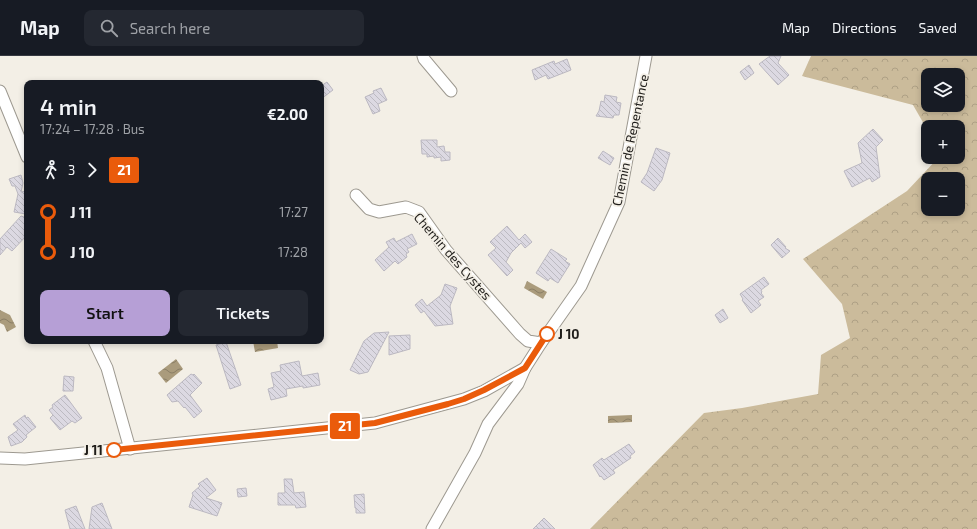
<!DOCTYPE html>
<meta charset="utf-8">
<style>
body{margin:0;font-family:"Exo 2",sans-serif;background:#242831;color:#f1f3f6;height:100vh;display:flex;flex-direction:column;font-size:15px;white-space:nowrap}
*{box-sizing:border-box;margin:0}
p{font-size:13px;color:#9ea1a6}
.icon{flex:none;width:22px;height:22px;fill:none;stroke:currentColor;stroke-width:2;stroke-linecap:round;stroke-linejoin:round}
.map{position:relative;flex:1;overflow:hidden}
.side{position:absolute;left:24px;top:24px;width:300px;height:264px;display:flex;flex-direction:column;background:#171b24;border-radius:8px;box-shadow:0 2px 6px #0003}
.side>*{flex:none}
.badge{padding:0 8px;border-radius:3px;font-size:14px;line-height:26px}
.tools{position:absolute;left:921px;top:12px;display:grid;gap:8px}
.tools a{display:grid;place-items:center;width:44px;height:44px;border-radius:8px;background:#171b24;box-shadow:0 2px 6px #0003;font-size:20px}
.map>.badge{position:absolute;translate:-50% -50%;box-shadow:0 0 0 2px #fff}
.legs{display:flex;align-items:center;gap:6px;height:44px;padding:0 16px;font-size:13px}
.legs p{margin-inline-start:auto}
.summary{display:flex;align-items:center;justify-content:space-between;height:68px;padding:0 16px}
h1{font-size:22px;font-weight:600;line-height:30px}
.action{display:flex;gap:8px;margin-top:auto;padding:8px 16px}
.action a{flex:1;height:46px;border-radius:8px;background:#b69fd6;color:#111;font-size:16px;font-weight:600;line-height:46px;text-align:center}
.action a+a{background:#242831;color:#f1f3f6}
ul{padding:0 16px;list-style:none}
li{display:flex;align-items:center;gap:14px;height:40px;font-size:15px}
li i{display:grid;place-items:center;width:6px;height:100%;margin:0 5px;background:currentColor}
li i::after{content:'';width:10px;height:10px;margin:-5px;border:3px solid;border-radius:50%;background:#171b24}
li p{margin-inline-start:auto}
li:first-child i{background:linear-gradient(#0000 50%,currentColor 0)}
li:last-child i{background:linear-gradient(currentColor 50%,#0000 0)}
header{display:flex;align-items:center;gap:24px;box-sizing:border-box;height:56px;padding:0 20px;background:#171b24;border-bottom:1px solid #363941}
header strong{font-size:19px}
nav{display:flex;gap:22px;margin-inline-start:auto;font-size:14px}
.search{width:280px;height:36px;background:#242831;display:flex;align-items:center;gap:10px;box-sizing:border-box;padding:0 14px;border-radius:8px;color:#9ea1a6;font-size:15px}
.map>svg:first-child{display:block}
.forest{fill:url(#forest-crowns);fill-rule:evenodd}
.water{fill:url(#water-waves)}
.building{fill:url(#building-back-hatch);stroke:#bbb8c1}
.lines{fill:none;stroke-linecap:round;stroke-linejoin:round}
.minor-casing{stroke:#9d9990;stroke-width:13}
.minor{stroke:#fff;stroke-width:11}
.line-1-casing{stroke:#fff;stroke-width:9}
.line-1{stroke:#ea5b0b;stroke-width:6}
.stop-1-dot{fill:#fff;stroke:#ea5b0b;stroke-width:2}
.labels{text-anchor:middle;stroke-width:3.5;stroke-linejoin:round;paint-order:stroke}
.street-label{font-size:13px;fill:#1f1d1a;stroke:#f3efe6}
.stop-label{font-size:13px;font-weight:bold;fill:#1f1d1a;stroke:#f3efe6;text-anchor:start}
</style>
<header>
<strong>Map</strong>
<div class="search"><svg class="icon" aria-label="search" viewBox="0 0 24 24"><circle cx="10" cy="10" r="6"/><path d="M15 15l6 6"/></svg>Search here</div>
<nav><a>Map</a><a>Directions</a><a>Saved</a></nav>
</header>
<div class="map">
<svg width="977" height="473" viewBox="0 0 977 473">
<defs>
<pattern id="forest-crowns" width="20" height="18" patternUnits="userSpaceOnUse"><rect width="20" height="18" fill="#cbbb9b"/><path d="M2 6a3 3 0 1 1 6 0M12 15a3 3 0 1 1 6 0" fill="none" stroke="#aea085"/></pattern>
<pattern id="water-waves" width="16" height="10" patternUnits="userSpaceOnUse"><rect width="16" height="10" fill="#aa9b7c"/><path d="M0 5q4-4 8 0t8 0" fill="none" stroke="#8a7e65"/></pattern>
<pattern id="building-back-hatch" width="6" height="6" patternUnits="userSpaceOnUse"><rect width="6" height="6" fill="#dcd9e2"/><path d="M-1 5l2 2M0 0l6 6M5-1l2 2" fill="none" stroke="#bcbac1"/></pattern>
</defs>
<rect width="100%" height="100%" fill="#f3efe6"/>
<path class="forest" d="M 811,0 L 977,0 L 977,473 L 590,473 L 704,357 L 742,352 L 818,338 L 821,299 L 850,282 L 842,248 L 803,203 L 907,135 L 939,101 L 958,101 L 958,71 L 928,71 L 928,75 L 913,49 L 802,20 ZM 928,19 L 958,19 L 958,49 L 928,49 ZM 928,123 L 958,123 L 958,153 L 928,153 Z"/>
<g class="water">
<polygon points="527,225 547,236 543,243 524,232"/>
<polygon points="0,254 10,259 16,271 7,276 4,269 0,267"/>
<polygon points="253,285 277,285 278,292 255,296"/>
<polygon points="176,303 183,313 166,327 158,317"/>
<polygon points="632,359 632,366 608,367 608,360"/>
</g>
<g class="building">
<polygon points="770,0 781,0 778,7 789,19 778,29 759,8"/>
<polygon points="567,3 571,14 548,23 546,19 535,24 532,14 554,5 555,8"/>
<polygon points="749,9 754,17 745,24 740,16"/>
<polygon points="327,26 333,34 321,43 321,30"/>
<polygon points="381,32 387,44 378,48 380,55 373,58 365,41 374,37 373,35"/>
<polygon points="605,39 617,41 616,46 621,47 619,59 614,59 613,62 596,60 599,55 601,45 604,46"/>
<polygon points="873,73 883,84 876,91 880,121 872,126 870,122 852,131 844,115 862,107 858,87"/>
<polygon points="421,84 437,84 437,91 444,90 445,96 450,96 450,104 441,105 441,101 434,102 434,100 427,101 427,98 422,98"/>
<polygon points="656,92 670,97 662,124 654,135 641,126 647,117"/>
<polygon points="603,95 614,102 610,109 598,102"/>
<polygon points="21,119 23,127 21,136 27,135 27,152 26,158 14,156 18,138 15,130 12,130 9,123"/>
<polygon points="21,160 27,162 27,179 12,195 7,191 0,199 0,183"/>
<polygon points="507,170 519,184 525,178 532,186 525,192 521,187 511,197 506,206 513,214 507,220 488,199 496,192 490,186"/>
<polygon points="412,178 417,188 407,193 409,196 406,198 407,201 398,208 395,205 384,215 375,204 389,191 386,186 394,182 396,186"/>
<polygon points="778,182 786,191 785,192 790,195 782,202 771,189"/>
<polygon points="551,193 567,203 565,205 570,208 558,227 550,222 548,225 536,217"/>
<polygon points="764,221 769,228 761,234 762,236 761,237 764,241 758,245 761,249 751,257 742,244 743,243 740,238"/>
<polygon points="445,228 457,232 450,250 453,268 435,270 424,255 421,257 415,249 422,243 427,250 441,239"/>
<polygon points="723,253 728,262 720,267 715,259"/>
<polygon points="389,276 368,316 359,318 350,314 364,285 374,277"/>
<polygon points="410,279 410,293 389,299 389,280"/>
<polygon points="226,286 241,329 230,333 216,289"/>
<polygon points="299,305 302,320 318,317 320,329 303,332 303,330 286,333 287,340 271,344 268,333 274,331 271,317 281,315 280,309"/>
<polygon points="191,318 193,319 194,318 202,327 190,339 202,355 194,362 185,351 184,352 178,345 172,346 167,339"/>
<polygon points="64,320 74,321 73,335 63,335"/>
<polygon points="65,339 82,362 75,367 72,365 60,374 50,362 53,359 49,354 53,351 52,349"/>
<polygon points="25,359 26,362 28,361 36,371 26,379 27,381 22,386 11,390 8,381 18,374 13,368"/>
<polygon points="629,388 635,396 630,400 631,402 613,414 615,417 604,424 601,420 600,421 593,409 602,402 604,404"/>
<polygon points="207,422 216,434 206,442 222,447 217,460 189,451 193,439 192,437 200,430 198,428"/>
<polygon points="284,423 292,423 294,437 304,436 306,451 296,452 295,449 278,449 278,437 285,437"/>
<polygon points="246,432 247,440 238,441 237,433"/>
<polygon points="364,438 365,457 356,457 356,452 355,452 354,439"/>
<polygon points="102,447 112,473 89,473 92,451"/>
<polygon points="76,450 85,473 70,473 65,454"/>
<polygon points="544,462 555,473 533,473"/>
</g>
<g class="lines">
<defs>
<g id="minor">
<polyline points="423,0 424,3 451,35"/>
<polyline points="0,35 27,101"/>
<polyline points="356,139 369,153 379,156 406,151 419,156 446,194 520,278 528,285 541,287"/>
<polyline points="94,285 107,312 130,393"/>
<polyline points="0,402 25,403 375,367 464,343 484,335 525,312"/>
<polyline points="432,473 475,397 488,368 518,328 525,312 541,287 581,230 619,146 646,0"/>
</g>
</defs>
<use href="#minor" class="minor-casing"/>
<use href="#minor" class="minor"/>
</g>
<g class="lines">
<defs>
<polyline id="line-1" points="114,394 375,367 448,348 464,343 484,334 525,312 547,278"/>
</defs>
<use href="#line-1" class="line-1-casing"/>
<use href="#line-1" class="line-1"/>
</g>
<g class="stop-1-dot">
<circle cx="547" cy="278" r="7"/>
<circle cx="114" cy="394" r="7"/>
</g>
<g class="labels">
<g class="street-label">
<text transform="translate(630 84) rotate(-78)" y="5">Chemin de Repentance</text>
<text transform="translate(453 200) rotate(49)" y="5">Chemin des Cystes</text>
</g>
<g class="stop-label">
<text x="558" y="283">J 10</text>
<text x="103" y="399" text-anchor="end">J 11</text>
</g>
</g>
</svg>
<div class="tools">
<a><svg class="icon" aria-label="layers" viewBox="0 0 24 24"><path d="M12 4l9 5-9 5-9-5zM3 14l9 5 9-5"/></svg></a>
<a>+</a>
<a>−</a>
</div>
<b class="badge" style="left:345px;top:370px;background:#ea5b0b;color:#fff">21</b>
<section class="side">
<div class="summary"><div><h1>4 min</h1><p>17:24 – 17:28 · Bus</p></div><b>€2.00</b></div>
<div class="legs"><svg class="icon" aria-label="walk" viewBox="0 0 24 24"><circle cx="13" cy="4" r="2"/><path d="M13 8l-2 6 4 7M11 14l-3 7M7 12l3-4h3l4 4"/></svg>3<svg class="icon" aria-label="forward" viewBox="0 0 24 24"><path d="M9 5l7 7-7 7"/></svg><b class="badge" style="background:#ea5b0b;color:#fff">21</b></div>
<ul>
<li><i style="color:#ea5b0b"></i><b>J 11</b><p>17:27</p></li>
<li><i style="color:#ea5b0b"></i><b>J 10</b><p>17:28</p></li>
</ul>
<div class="action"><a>Start</a><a>Tickets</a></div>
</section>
</div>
